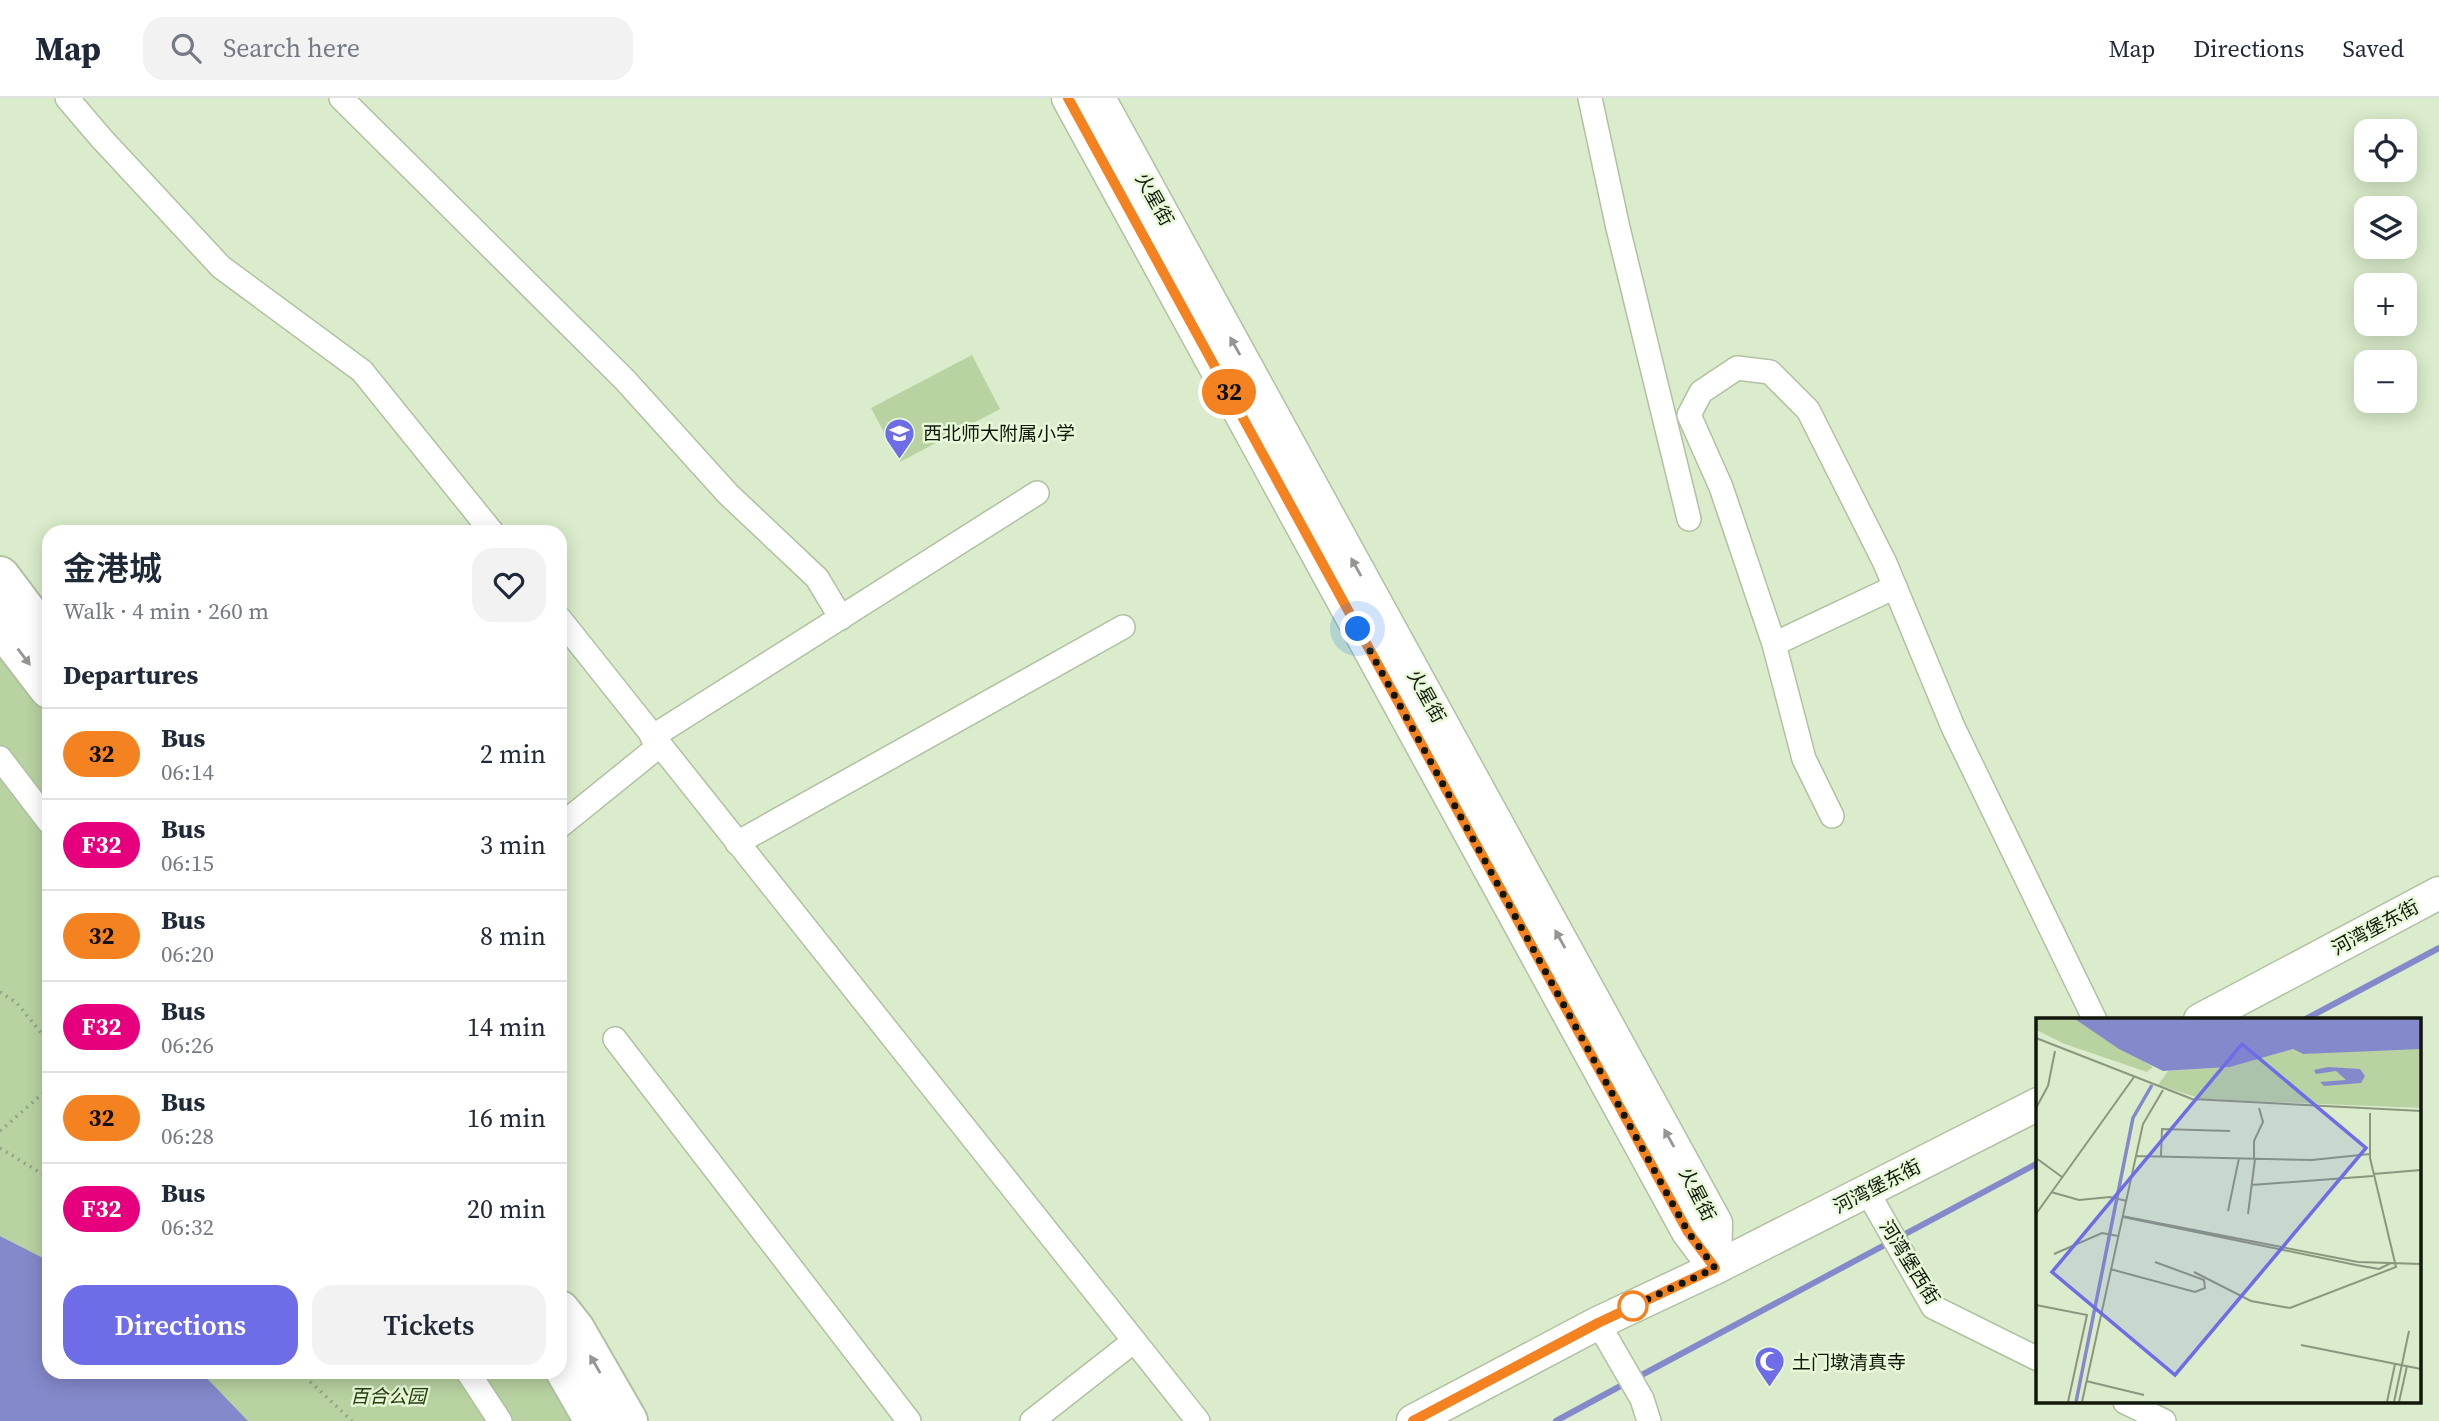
<!DOCTYPE html>
<meta charset="utf-8">
<style>
body{margin:0;font-family:"Source Serif 4","Noto Sans SC",serif;background:#f2f2f3;color:#1f2937;height:100vh;display:flex;flex-direction:column;font-size:26px;white-space:nowrap}
*{box-sizing:border-box;margin:0}
p{font-size:23px;color:#747a83}
.icon{flex:none;width:38px;height:38px;fill:none;stroke:currentColor;stroke-width:2;stroke-linecap:round;stroke-linejoin:round}
.map{position:relative;flex:1;overflow:hidden}
.sheet{position:absolute;left:42px;top:427px;width:525px;height:854px;display:flex;flex-direction:column;background:#fff;border-radius:21px;box-shadow:0 4px 18px #0003}
.sheet>*{flex:none}
.badge{padding:0 14px;border-radius:23px;font-size:24px;line-height:46px}
.fabs{position:absolute;left:2354px;top:21px;display:grid;gap:14px}
.fabs a{display:grid;place-items:center;width:63px;height:63px;border-radius:14px;background:#fff;box-shadow:0 4px 18px #0003;font-size:35px}
.you{position:absolute;width:35px;height:35px;margin:-18px;border:5px solid #fff;border-radius:50%;background:#1a73e8;box-shadow:0 0 0 10px #1a73e833}
.map>.badge{position:absolute;translate:-50% -50%;box-shadow:0 0 0 4px #fff}
h2{padding:0 21px;font-size:26px;line-height:63px}
.round{display:grid;place-items:center;flex:none;width:74px;height:74px;border-radius:21px;background:#f2f2f3}
.summary{display:flex;align-items:center;justify-content:space-between;height:119px;padding:0 21px}
h1{font-size:33px;font-weight:600;line-height:52px}
.button{display:flex;gap:14px;margin-top:auto;padding:14px 21px}
.button a{flex:1;height:80px;border-radius:21px;background:#6e6ce7;color:#fff;font-size:28px;font-weight:600;line-height:80px;text-align:center}
.button a+a{background:#f2f2f3;color:#1f2937}
ul{padding:0;list-style:none}
li{display:flex;align-items:center;gap:21px;height:91px;padding:0 21px;border-top:2px solid #e0e1e3}
li div{flex:1}
li b{display:block;font-size:26px}
li em{font-style:normal}
li .badge{min-width:77px;font-weight:700;text-align:center}
header{display:flex;align-items:center;gap:42px;box-sizing:border-box;height:98px;padding:0 35px;background:#fff;border-bottom:2px solid #e0e1e3}
header strong{font-size:33px}
nav{display:flex;gap:38px;margin-inline-start:auto;font-size:24px}
.search{width:490px;height:63px;background:#f2f2f3;display:flex;align-items:center;gap:18px;box-sizing:border-box;padding:0 24px;border-radius:21px;color:#747a83;font-size:26px}
.map>svg:first-child{display:block}
.green{fill:#b8d2a1}
.water{fill:#8489cb}
.lines{fill:none;stroke-linecap:round;stroke-linejoin:round}
.stream{stroke:#8489cb;stroke-width:6}
.street-casing{stroke:#b0c1a2;stroke-width:26}
.secondary-casing{stroke:#b0c1a2;stroke-width:35}
.highway-casing{stroke:#b0c1a2;stroke-width:42}
.path{stroke:#95a389;stroke-width:3.5;stroke-dasharray:2 5;stroke-linecap:butt}
.street{stroke:#fff;stroke-width:23}
.secondary{stroke:#fff;stroke-width:32}
.highway{stroke:#fff;stroke-width:38}
.oneway{fill:#949791}
.line-casing{stroke:#fff;stroke-width:16}
.line{stroke:#f58220;stroke-width:10}
.walk{stroke:#11170b;stroke-width:7;stroke-dasharray:0 12.6}
.stop-dot{fill:#fff;stroke:#f58220;stroke-width:3.5}
.labels{text-anchor:middle;stroke-width:5;stroke-linejoin:round;paint-order:stroke}
.street-label{font-size:19px;fill:#11170b;stroke:#e7f9d8}
.poi-label{font-size:19px;fill:#11170b;stroke:#e7f9d8;text-anchor:start}
.park-label{font-size:19px;font-style:italic;fill:#273c0c;stroke:#e7f9d8}
.inset-river{fill:none;stroke:#8489cb;stroke-width:3.5}
.inset-road{fill:none;stroke:#8a977e;stroke-width:2}
.view{fill:#6e6ce7;fill-opacity:0.15;stroke:#6e6ce7;stroke-width:3.5}
.inset-edge{fill:none;stroke:#11170b;stroke-width:3.5}
</style>
<header>
<strong>Map</strong>
<div class="search"><svg class="icon" aria-label="search" viewBox="0 0 24 24"><circle cx="10" cy="10" r="6"/><path d="M15 15l6 6"/></svg>Search here</div>
<nav><a>Map</a><a>Directions</a><a>Saved</a></nav>
</header>
<div class="map">
<svg width="2439" height="1323" viewBox="0 0 2439 1323">
<rect width="100%" height="100%" fill="#daeccb"/>
<g class="green">
<polygon points="972,257 1000,311 900,364 871,310"/>
<polygon points="0,554 49,618 49,1163 0,1138"/>
<polygon points="201,1274 547,1274 575,1323 248,1323"/>
</g>
<polygon class="water" points="0,1138 49,1163 49,1274 201,1274 248,1323 0,1323"/>
<g class="lines">
<g class="stream">
<polyline points="2304,922 2439,850"/>
<polyline points="1636,1280 2038,1065"/>
<polyline points="1556,1323 1626,1285"/>
</g>
<defs>
<g id="street">
<polyline points="67,0 102,41 221,169 362,273 492,434"/>
<polyline points="341,0 625,282 728,396 817,480 841,520"/>
<polyline points="1590,0 1618,130 1689,421"/>
<polyline points="560,521 1198,1323"/>
<polyline points="1774,546 1895,489"/>
<polyline points="652,639 1037,395"/>
<polyline points="0,660 49,724"/>
<polyline points="1832,718 1804,661 1774,546 1721,389 1689,317 1701,294 1737,270 1770,274 1808,312 1885,465 1953,629 2095,922"/>
<polyline points="560,728 659,648"/>
<polyline points="737,745 1123,529"/>
<polyline points="615,941 909,1323"/>
<polyline points="1867,1093 1933,1209 2038,1261"/>
<polyline points="1598,1225 1642,1301 1649,1323"/>
<polyline points="468,1274 500,1323"/>
<polyline points="2125,1304 2164,1323"/>
<polyline points="1032,1323 1134,1243"/>
</g>
<g id="secondary">
<polyline points="1068,0 1688,1134 1715,1170"/>
<polyline points="1099,0 1716,1125 1715,1170"/>
<polyline points="2200,922 2439,795"/>
<polyline points="1413,1323 1598,1225 1715,1170 2038,1006"/>
</g>
<g id="highway">
<polyline points="0,478 49,543"/>
<polyline points="0,527 49,591"/>
<polyline points="560,1212 575,1231 628,1323"/>
<polyline points="560,1264 594,1323"/>
</g>
</defs>
<use href="#street" class="street-casing"/>
<use href="#secondary" class="secondary-casing"/>
<use href="#highway" class="highway-casing"/>
<g class="path">
<polyline points="0,894 17,905 49,945"/>
<polyline points="0,1033 49,990"/>
<polyline points="0,1050 49,1080"/>
<polyline points="300,1274 352,1323"/>
</g>
<use href="#street" class="street"/>
<use href="#secondary" class="secondary"/>
<use href="#highway" class="highway"/>
</g>
<defs><path id="oneway-solid" d="M-6-.8H1V-3.2L6.5 0L1 3.2V.8H-6Z" transform="scale(1.75)"/></defs>
<g class="oneway">
<use href="#oneway-solid" transform="translate(1235 248) rotate(-119)"/>
<use href="#oneway-solid" transform="translate(1356 469) rotate(-119)"/>
<use href="#oneway-solid" transform="translate(24 559) rotate(53)"/>
<use href="#oneway-solid" transform="translate(1560 841) rotate(-119)"/>
<use href="#oneway-solid" transform="translate(1669 1040) rotate(-119)"/>
<use href="#oneway-solid" transform="translate(595 1266) rotate(-120)"/>
</g>
<g class="lines">
<defs>
<polyline id="line" points="1068,0 1688,1134 1715,1170 1598,1225 1413,1323"/>
</defs>
<use href="#line" class="line-casing"/>
<use href="#line" class="line"/>
<polyline class="walk" points="1358,531 1688,1134 1715,1170 1633,1208"/>
</g>
<defs>
<symbol id="school-pin" viewBox="-11 -11 22 30"><path d="M0 17L-7.5 6A9.5 9.5 0 1 1 7.5 6Z" fill="#6e6ce7" stroke="#e7f9d8"/><path d="M0-5L7-2L0 1L-7-2ZM-4 1L0 2.5L4 1V4Q0 6-4 4Z" fill="#fff"/></symbol>
<symbol id="mosque-pin" viewBox="-11 -11 22 30"><path d="M0 17L-7.5 6A9.5 9.5 0 1 1 7.5 6Z" fill="#6e6ce7" stroke="#e7f9d8"/><path d="M3.5-4.9A6 6 0 1 0 3.5 4.9A5 5 0 1 1 3.5-4.9Z" fill="#fff"/></symbol>
</defs>
<g fill-rule="evenodd">
<use href="#school-pin" x="882" y="318" width="35" height="47"/>
<use href="#mosque-pin" x="1752" y="1246" width="35" height="47"/>
</g>
<circle class="stop-dot" cx="1633" cy="1208" r="14"/>
<g class="labels">
<g class="street-label">
<text transform="translate(1155 101) rotate(61)" y="7">火星街</text>
<text transform="translate(1427 598) rotate(61)" y="7">火星街</text>
<text transform="translate(2375 829) rotate(-28)" y="7">河湾堡东街</text>
<text transform="translate(1877 1088) rotate(-27)" y="7">河湾堡东街</text>
<text transform="translate(1698 1096) rotate(63)" y="7">火星街</text>
<text transform="translate(1910 1164) rotate(58)" y="7">河湾堡西街</text>
</g>
<g class="poi-label">
<text x="923" y="342">西北师大附属小学</text>
<text x="1792" y="1271">土门墩清真寺</text>
</g>
<g class="park-label">
<text x="388" y="1305">百合公园</text>
</g>
</g>
<g transform="translate(2036 920)">
<rect width="385" height="385" fill="#daeccb"/>
<path d="M 0,1 L 39,1 L 117,49 L 111,54 L 29,26 L 0,12 ZM 347,30 L 385,31 L 385,90 L 166,81 L 122,67 L 132,53 L 194,49 L 257,31 L 267,36 Z" fill="#b8d2a1"/>
<path d="M 39,1 L 385,1 L 385,31 L 267,36 L 257,31 L 194,49 L 127,53 L 83,31 ZM 292,49 L 324,51 L 329,58 L 325,65 L 288,68 L 284,64 L 310,62 L 300,53 L 280,56 L 278,52 Z" fill="#8489cb"/>
<path class="inset-river" d="M 154,1 L 234,11 L 385,2M 40,384 L 97,100 L 116,67"/>
<path class="inset-road" d="M 0,20 L 156,81 L 385,93M 0,90 L 12,68 L 19,33M 100,138 L 276,142 L 334,136M 125,138 L 126,111 L 194,113M 0,140 L 26,159M 218,141 L 218,123 L 227,104 L 223,90M 337,156 L 385,152M 215,167 L 337,158M 15,174 L 43,182 L 74,179 L 91,183M 192,193 L 203,140M 0,196 L 98,59M 212,196 L 219,141M 86,198 L 322,244 L 385,246M 87,199 L 320,247 L 343,251 L 355,245M 18,236 L 66,215 L 82,218M 74,251 L 159,274 L 169,270 L 168,262 L 119,244M 158,254 L 215,283 L 254,290 L 360,249 L 334,140 L 334,95M 0,287 L 51,297 L 32,384M 265,327 L 385,351M 50,363 L 108,377M 46,384 L 107,106 L 127,72M 351,384 L 359,346M 358,384 L 373,313M 363,384 L 371,348"/>
<path class="view" d="M 206,26 L 330,130 L 139,357 L 16,254 Z"/>
<rect width="385" height="385" class="inset-edge"/>
</g>
</svg>
<div class="fabs">
<a><svg class="icon" aria-label="locate" viewBox="0 0 24 24"><circle cx="12" cy="12" r="6"/><path d="M12 2v4M12 18v4M2 12h4M18 12h4"/></svg></a>
<a><svg class="icon" aria-label="layers" viewBox="0 0 24 24"><path d="M12 4l9 5-9 5-9-5zM3 14l9 5 9-5"/></svg></a>
<a>+</a>
<a>−</a>
</div>
<div class="you" style="left:1358px;top:531px"></div>
<b class="badge" style="left:1229px;top:294px;background:#f58220;color:#111">32</b>
<section class="sheet">
<div class="summary"><div><h1>金港城</h1><p>Walk · 4 min · 260 m</p></div><a class="round"><svg class="icon" aria-label="heart" viewBox="0 0 24 24"><path d="M12 20l-8-8c-3-5 5-10 8-4 3-6 11-1 8 4z"/></svg></a></div>
<h2>Departures</h2>
<ul>
<li><span class="badge" style="background:#f58220;color:#111">32</span><div><b>Bus</b><p>06:14</p></div><em>2 min</em></li>
<li><span class="badge" style="background:#e6007e;color:#fff">F32</span><div><b>Bus</b><p>06:15</p></div><em>3 min</em></li>
<li><span class="badge" style="background:#f58220;color:#111">32</span><div><b>Bus</b><p>06:20</p></div><em>8 min</em></li>
<li><span class="badge" style="background:#e6007e;color:#fff">F32</span><div><b>Bus</b><p>06:26</p></div><em>14 min</em></li>
<li><span class="badge" style="background:#f58220;color:#111">32</span><div><b>Bus</b><p>06:28</p></div><em>16 min</em></li>
<li><span class="badge" style="background:#e6007e;color:#fff">F32</span><div><b>Bus</b><p>06:32</p></div><em>20 min</em></li>
</ul>
<div class="button"><a>Directions</a><a>Tickets</a></div>
</section>
</div>
